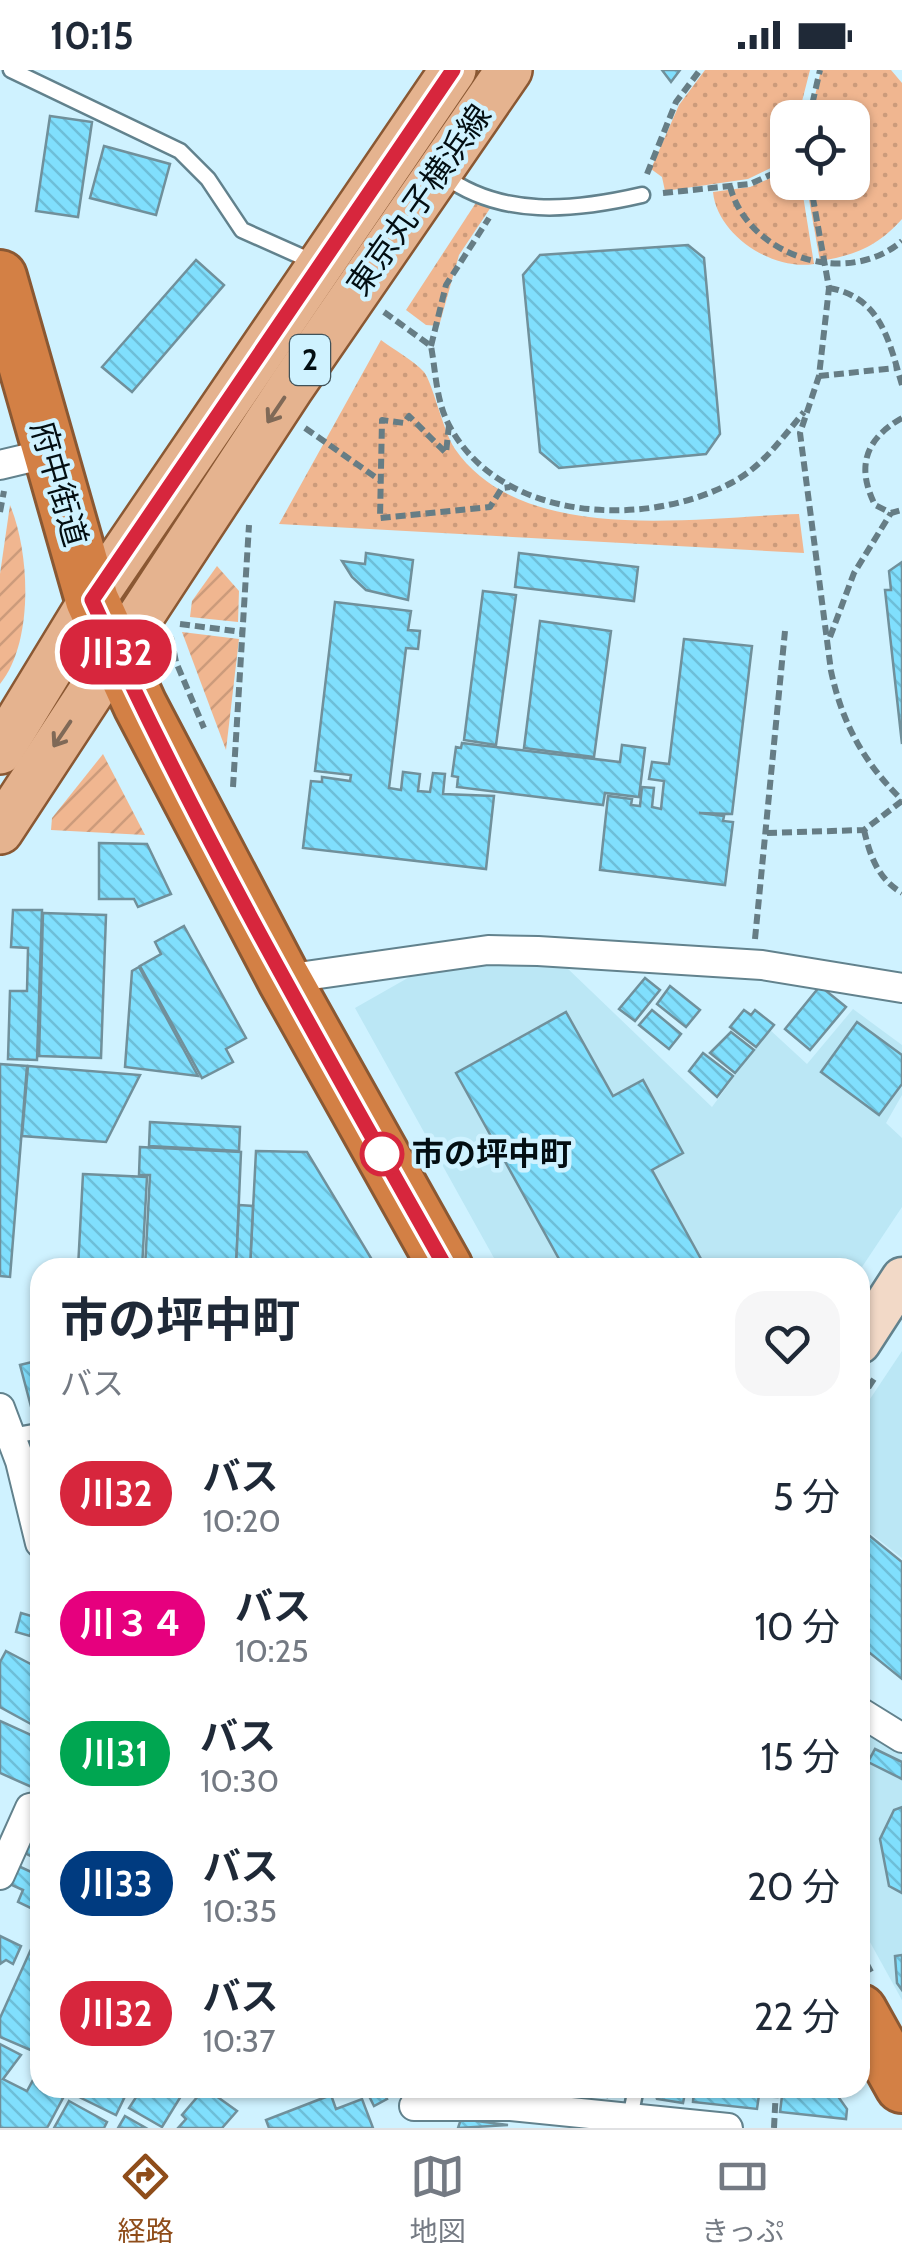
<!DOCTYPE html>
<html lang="ja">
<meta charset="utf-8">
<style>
body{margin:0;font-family:Cabin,"Noto Sans JP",sans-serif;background:#f6f6f7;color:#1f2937;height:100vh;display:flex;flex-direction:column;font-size:38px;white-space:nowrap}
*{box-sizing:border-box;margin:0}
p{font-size:32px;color:#747a83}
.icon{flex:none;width:55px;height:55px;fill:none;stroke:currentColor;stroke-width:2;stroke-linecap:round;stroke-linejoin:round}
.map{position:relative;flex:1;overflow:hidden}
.sheet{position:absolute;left:30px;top:1188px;width:840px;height:840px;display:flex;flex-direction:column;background:#fff;border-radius:30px;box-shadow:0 2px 8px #0004}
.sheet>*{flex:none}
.badge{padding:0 20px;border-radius:32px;font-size:35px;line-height:65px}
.fabs{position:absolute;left:770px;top:30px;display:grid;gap:20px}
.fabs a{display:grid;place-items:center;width:100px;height:100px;border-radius:20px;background:#fff;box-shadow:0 2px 8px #0004;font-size:50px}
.map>.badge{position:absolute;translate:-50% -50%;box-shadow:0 0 0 5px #fff}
.round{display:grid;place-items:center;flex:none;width:105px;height:105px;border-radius:30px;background:#f6f6f7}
.head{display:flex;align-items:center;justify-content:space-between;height:170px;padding:0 30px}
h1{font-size:48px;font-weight:700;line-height:75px}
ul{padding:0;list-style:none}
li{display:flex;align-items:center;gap:30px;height:130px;padding:0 30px}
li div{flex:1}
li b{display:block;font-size:38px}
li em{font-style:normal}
li .badge{min-width:110px;font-weight:700;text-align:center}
.status{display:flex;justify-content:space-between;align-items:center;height:70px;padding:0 50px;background:#fff;direction:ltr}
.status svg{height:28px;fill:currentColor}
.menu{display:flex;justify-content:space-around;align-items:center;height:140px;border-top:2px solid #e0e1e3;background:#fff;font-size:28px;color:#747a83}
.menu a{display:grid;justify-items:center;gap:5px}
.menu .on{color:#8f4d1a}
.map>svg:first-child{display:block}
.built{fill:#bbe7f5}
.grass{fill:url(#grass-dots)}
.garden{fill:url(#garden-furrows)}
.building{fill:url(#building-back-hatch);stroke:#70909b;stroke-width:2.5}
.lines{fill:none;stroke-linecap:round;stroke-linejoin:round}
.lane-casing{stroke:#62828d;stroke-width:19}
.street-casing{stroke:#62828d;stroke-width:32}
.secondary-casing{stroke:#62828d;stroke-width:45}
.primary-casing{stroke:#8a5833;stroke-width:50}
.highway-casing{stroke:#8a5833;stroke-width:58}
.path{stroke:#667d85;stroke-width:6;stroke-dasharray:10 5;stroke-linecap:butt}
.lane{stroke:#fff;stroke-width:14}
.street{stroke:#fff;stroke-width:28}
.secondary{stroke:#f2d9c7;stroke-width:40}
.primary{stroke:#e5b38f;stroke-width:45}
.highway{stroke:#d38045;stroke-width:52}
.oneway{stroke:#7f6957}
.line-casing{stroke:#fff;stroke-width:22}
.line{stroke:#d7263d;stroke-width:15}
.stop-dot{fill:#fff;stroke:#d7263d;stroke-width:5}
.labels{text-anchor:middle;stroke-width:9;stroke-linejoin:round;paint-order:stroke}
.shield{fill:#cff2ff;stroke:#405259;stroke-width:2.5}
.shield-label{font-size:30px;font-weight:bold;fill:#030e12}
.street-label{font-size:32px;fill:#030e12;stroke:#cff2ff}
.stop-label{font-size:32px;font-weight:bold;fill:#030e12;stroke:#cff2ff;text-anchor:start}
</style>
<div class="status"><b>10:15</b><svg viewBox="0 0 49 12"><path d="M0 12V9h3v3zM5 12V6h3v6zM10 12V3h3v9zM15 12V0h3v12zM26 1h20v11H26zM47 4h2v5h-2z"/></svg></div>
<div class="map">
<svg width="902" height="2058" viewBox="0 0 902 2058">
<defs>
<pattern id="grass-dots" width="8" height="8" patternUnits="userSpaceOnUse" patternTransform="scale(2.5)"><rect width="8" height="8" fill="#f0b690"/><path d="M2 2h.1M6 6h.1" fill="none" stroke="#cc9b7b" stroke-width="1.8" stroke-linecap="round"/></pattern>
<pattern id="garden-furrows" width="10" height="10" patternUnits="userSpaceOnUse" patternTransform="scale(2.5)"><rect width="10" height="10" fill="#f0b690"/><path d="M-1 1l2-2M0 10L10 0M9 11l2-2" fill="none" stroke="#cc9b7b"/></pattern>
<pattern id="building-back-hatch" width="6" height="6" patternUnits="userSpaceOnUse" patternTransform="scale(2.5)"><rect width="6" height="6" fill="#80dffd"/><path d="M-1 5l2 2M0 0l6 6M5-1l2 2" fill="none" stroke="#6dbed8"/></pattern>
</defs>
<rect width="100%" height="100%" fill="#cff2ff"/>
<g class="built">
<polygon points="497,894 566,897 712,1037 769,959 807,994 853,939 902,975 902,1025 886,1053 902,1068 902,1137 860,1200 499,1197 355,938 413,905"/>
<polygon points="902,1281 902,1488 860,1455 860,1344"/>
<polygon points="860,1659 902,1682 902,1930 860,1854"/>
</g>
<g class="grass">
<polygon points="705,0 810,0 798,47 788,48 787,90 748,109 665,121 662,107 651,99 679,35"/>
<path d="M 821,0 L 891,0 L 902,13 L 902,149 C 878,176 856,185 820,191 L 806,113 L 852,112 L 852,48 L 810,47 Z"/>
<path d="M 787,101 L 788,112 L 801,113 L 814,194 C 771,201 717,164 713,122 L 750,117 Z"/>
<polygon points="479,128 491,137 459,185 439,256 426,255 406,240"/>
<path d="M 381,270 C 394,280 413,290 424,302 C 432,311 443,361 455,379 C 523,477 695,447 799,444 L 804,483 L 279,454 Z"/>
</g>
<g class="garden">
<path d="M 10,435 C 30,483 34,572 0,614 L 0,504 Z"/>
<polygon points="217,496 239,521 238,552 190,547 192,531"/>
<polygon points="182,562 239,569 226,680"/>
<polygon points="103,684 145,765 51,760 52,748"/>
</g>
<g class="building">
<polygon points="662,0 680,0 671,12"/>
<polygon points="50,46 92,52 78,147 36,141"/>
<polygon points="104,76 170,94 156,145 90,128"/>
<polygon points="688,175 704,188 720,364 706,384 559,398 540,382 523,205 540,185"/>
<polygon points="196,190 224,215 132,322 102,297"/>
<polygon points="366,483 413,490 408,530 366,520 352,507 342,491 365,494"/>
<polygon points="519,483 638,497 634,531 515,517"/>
<polygon points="902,492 902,674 885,520 891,520 889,501"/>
<polygon points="483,521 516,525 496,675 464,670"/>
<polygon points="335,532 411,541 408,560 420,561 418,579 406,578 389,718 401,720 403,702 420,704 418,721 430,722 433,703 445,704 443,724 494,726 486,799 303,778 311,711 322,712 322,707 350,711 351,705 315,701"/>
<polygon points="540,551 611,561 594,687 524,678"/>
<polygon points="684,569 752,576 732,744 699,743 724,746 723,751 733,752 725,815 600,800 608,726 632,729 631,735 640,736 642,717 654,718 652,737 661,739 664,711 649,709 652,692 669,694"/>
<polygon points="462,673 620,692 622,675 645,678 639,727 605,723 603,735 457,717 458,707 452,706 456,677 461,678"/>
<polygon points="99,773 147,774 171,824 138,837 134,829 99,829"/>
<polygon points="13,840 42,840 37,990 8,989 10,921 27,921 28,878 11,877"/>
<polygon points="43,843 106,845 101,988 39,986"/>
<polygon points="184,856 246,968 226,979 233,992 202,1008 140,896 161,884 155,872"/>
<polygon points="139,897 198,1006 125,997 132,901"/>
<polygon points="645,908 660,920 635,951 619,939"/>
<polygon points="670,916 700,940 686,957 657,934"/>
<polygon points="820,916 846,937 810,980 785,959"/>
<polygon points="652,940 681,964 669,979 639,955"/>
<polygon points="744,940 751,945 755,940 774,955 756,977 730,957"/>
<polygon points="566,942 613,1026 643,1010 683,1083 652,1100 706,1198 564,1198 456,1003"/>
<polygon points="857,952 902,985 902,1014 879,1045 821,1002"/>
<polygon points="731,962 754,980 735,1003 710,983"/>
<polygon points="703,983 733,1006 717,1027 689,1001"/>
<polygon points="0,994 27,996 10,1207 0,1206"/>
<polygon points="28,996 140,1005 106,1072 22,1066"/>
<polygon points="150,1052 240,1057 239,1081 149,1076"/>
<polygon points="140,1077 241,1082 236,1198 145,1198 150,1105 139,1105"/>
<polygon points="256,1081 307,1082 377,1198 250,1198"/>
<polygon points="83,1104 147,1107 142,1198 78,1198"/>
<polygon points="239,1135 253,1136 250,1198 236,1198"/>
<polygon points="40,1290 40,1349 34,1348 20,1295"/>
<polygon points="860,1458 902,1492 902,1609 860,1575 865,1570 860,1566"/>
<polygon points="21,1543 35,1547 30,1566 16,1562"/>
<polygon points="6,1581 40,1599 40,1659 0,1637 0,1592"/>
<polygon points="0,1651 40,1669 40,1704 34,1718 0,1703"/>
<polygon points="875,1679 902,1692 902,1709 868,1692"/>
<polygon points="902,1737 902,1823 889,1816 880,1769 894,1740"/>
<polygon points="40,1750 40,1791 23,1782"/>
<polygon points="14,1794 40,1806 37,1841 18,1832 23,1820 5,1812"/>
<polygon points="0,1866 21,1876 13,1894 6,1890 0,1894"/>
<polygon points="40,1872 40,1984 0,1967 0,1948 32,1877 37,1879"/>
<polygon points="902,1885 902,1920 897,1913 895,1886"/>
<polygon points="0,1974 21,1985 3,2009 27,2021 40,1997 40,2018 61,2018 57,2025 63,2028 47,2058 0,2058"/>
<polygon points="78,2018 129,2018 116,2045 75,2025"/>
<polygon points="142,2018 186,2018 162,2057 129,2038"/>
<polygon points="205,2018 237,2041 222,2058 178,2058 186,2049 182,2045"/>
<polygon points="365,2018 381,2018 387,2029 374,2036"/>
<polygon points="533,2018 562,2018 561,2025"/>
<polygon points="594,2018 617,2018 616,2022 608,2020 607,2027 593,2024"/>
<polygon points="653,2018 686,2018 683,2033 657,2029"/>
<polygon points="694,2018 760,2018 757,2039 693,2032"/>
<polygon points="783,2018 832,2018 847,2039 846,2049 780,2042"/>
<polygon points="331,2025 336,2039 362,2029 373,2058 269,2058 266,2050"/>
<polygon points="69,2031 107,2052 104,2058 54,2058"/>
<polygon points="125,2046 146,2058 118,2058"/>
<polygon points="461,2049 508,2055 458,2058"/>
</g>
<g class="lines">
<defs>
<g id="lane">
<polyline points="11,0 180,81 208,109 242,160 316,193"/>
<path d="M 443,105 C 501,148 573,141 642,125"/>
<polyline points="12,1366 40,1361"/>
<polyline points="630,2048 636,2018"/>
</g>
<g id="street">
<polyline points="0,395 50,383"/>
<polyline points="284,909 488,880 538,881 762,895 902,918"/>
<polyline points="0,1338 20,1391 40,1473"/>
<polyline points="860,1642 902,1668"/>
<polyline points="0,1805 30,1738 40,1736"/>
<polyline points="414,2036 511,2036 728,2058"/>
</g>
<polyline id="secondary" points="860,1273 902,1208"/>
<g id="primary">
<polyline points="0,681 92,530 453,0"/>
<polyline points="0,761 291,317 509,0"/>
</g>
<g id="highway">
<polyline points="0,207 92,530 140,635 284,909 446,1198"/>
<polyline points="860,1941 902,2016"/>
</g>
</defs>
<use href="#lane" class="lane-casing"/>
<use href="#street" class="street-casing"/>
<use href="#secondary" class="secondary-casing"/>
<use href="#primary" class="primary-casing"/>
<use href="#highway" class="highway-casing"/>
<g class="path">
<polyline points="809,48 820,0"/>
<polyline points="647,104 676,32 700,0"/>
<path d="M 810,112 L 829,218 L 819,306 L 800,363 L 831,601 C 842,653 864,693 902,730"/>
<path d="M 730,116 C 747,185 846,219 902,171"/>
<polyline points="663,123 750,114 788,97"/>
<path d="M 829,218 C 881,227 889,271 902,315"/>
<path d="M 384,242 L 431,276 C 436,303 436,332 450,357 C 502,452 646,459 733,412 C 763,396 782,368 804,342"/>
<polyline points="431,276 446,215 489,148"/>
<polyline points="819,306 896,298"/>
<path d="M 902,348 C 865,369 856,397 875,435 L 891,443 L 902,440"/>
<polyline points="449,355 446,383 409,346 404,353 382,350 380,448 490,437 502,418 510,417"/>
<polyline points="305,358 381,411"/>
<polyline points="0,442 4,421"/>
<polyline points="180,554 243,562"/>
<polyline points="171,567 176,592 204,658"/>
<polyline points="830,567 854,503 891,443"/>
<polyline points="233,717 249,455"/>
<path d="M 864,760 C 870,786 878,809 902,823"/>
<polyline points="767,763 864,760 902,731"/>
<polyline points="755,869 785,561"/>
<polyline points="860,1330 876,1306"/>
<polyline points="860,1881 871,1902"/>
<polyline points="774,2058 776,2018"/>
</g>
<use href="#lane" class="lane"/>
<use href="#street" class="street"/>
<use href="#secondary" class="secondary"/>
<use href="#primary" class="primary"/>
<use href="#highway" class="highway"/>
</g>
<defs><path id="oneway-shaft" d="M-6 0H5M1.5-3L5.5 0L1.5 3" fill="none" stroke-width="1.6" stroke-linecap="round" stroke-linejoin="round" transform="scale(2.5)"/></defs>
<g class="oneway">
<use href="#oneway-shaft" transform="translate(276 340) rotate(124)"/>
<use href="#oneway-shaft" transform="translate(62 664) rotate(124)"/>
</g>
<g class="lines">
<defs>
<path id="line" d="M 446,1198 C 322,978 196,759 92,530 L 453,0"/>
</defs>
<use href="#line" class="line-casing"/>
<use href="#line" class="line"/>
</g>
<circle class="stop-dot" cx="382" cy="1084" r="20"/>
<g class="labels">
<rect class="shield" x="290" y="265" width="40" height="50" rx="8"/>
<g class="shield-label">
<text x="310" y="300">2</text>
</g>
<g class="street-label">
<text transform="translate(419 130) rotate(-55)" y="11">東京丸子横浜線</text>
<text transform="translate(59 414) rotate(74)" y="11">府中街道</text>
</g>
<g class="stop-label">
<text x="412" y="1095">市の坪中町</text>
</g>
</g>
</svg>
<div class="fabs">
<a><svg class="icon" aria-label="locate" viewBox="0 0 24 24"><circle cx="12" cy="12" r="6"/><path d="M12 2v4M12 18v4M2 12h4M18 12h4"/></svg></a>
</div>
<b class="badge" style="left:116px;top:582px;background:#d7263d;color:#fff">川32</b>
<section class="sheet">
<div class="head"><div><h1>市の坪中町</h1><p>バス</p></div><a class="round"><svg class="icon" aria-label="heart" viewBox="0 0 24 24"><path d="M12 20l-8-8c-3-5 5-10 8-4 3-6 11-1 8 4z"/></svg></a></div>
<ul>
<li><span class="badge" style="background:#d7263d;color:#fff">川32</span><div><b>バス</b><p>10:20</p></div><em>5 分</em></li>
<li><span class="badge" style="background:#e6007e;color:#fff">川３４</span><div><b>バス</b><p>10:25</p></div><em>10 分</em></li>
<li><span class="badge" style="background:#00a651;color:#fff">川31</span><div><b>バス</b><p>10:30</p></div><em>15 分</em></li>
<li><span class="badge" style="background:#003b80;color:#fff">川33</span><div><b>バス</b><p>10:35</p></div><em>20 分</em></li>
<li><span class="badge" style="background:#d7263d;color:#fff">川32</span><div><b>バス</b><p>10:37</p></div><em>22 分</em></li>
</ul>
</section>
</div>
<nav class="menu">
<a class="on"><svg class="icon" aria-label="directions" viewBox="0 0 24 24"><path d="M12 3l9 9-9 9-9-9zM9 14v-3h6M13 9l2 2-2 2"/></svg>経路</a>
<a><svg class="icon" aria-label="map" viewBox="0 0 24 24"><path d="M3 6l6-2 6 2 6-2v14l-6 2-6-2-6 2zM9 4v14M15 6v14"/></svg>地図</a>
<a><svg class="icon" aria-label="tickets" viewBox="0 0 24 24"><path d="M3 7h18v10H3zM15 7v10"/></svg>きっぷ</a>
</nav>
